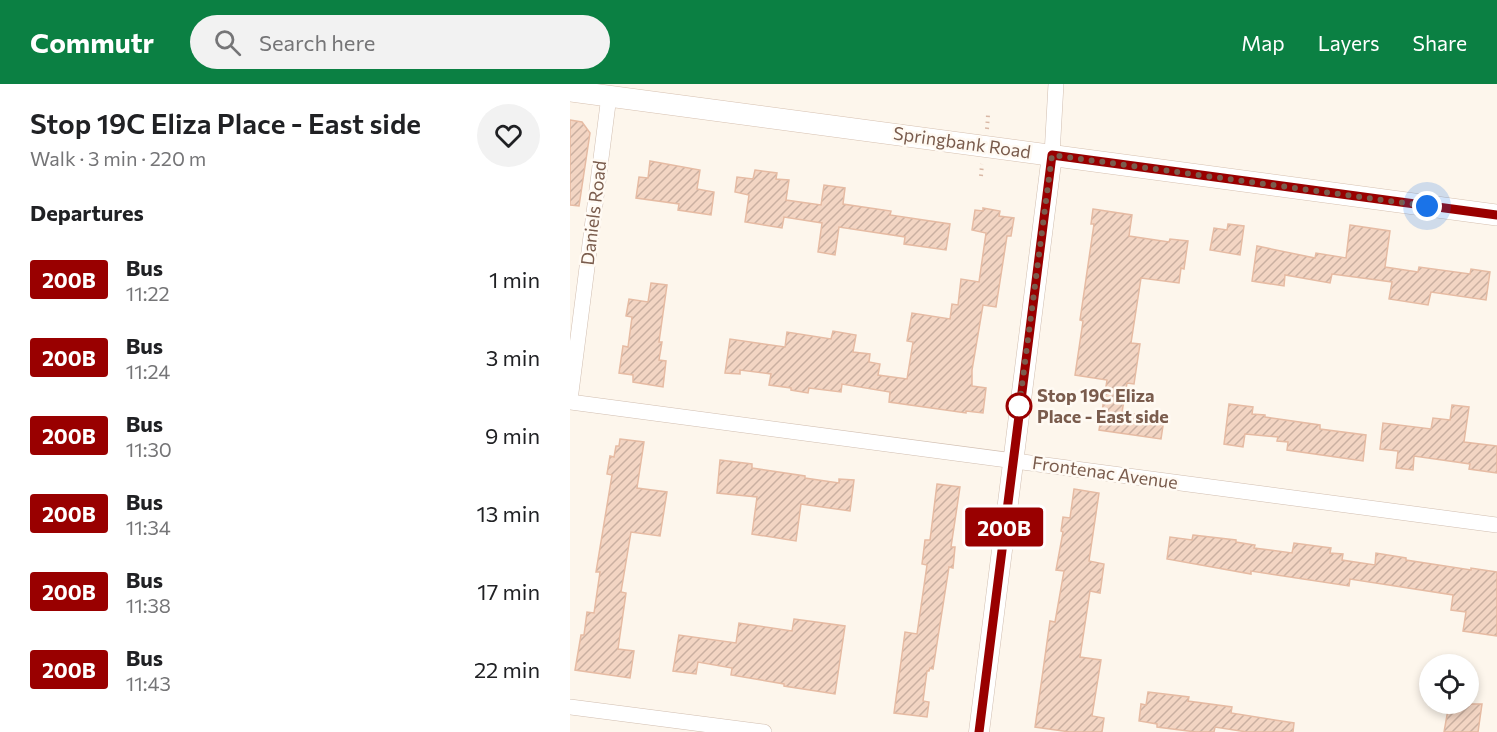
<!DOCTYPE html>
<meta charset="utf-8">
<style>
body{margin:0;font-family:Commissioner,sans-serif;background:#f2f2f2;color:#202124;height:100vh;display:flex;flex-direction:column;font-size:22px;white-space:nowrap}
*{box-sizing:border-box;margin:0}
p{font-size:20px;color:#757577}
.icon{flex:none;width:33px;height:33px;fill:none;stroke:currentColor;stroke-width:2;stroke-linecap:round;stroke-linejoin:round}
.map{position:relative;flex:1;overflow:hidden}
.details{display:flex;flex-direction:column;background:#fff;width:570px}
.details>*{flex:none}
.badge{padding:0 12px;border-radius:4px;font-size:21px;line-height:39px}
.buttons{position:absolute;left:849px;top:570px;display:grid;gap:12px}
.buttons a{display:grid;place-items:center;width:60px;height:60px;border-radius:50%;background:#fff;box-shadow:0 3px 9px #0003;font-size:30px}
.you{position:absolute;width:30px;height:30px;margin:-15px;border:4px solid #fff;border-radius:50%;background:#1a73e8;box-shadow:0 0 0 9px #1a73e833}
.map>.badge{position:absolute;translate:-50% -50%;box-shadow:0 0 0 3px #fff}
h2{padding:0 30px;font-size:22px;line-height:54px}
.round{display:grid;place-items:center;flex:none;width:63px;height:63px;border-radius:32px;background:#f2f2f2}
.head{display:flex;align-items:center;justify-content:space-between;height:102px;padding:0 30px}
h1{font-size:28px;font-weight:600;line-height:45px}
ul{padding:0;list-style:none}
li{display:flex;align-items:center;gap:18px;height:78px;padding:0 30px}
li div{flex:1}
li b{display:block;font-size:22px}
li em{font-style:normal}
li .badge{min-width:66px;font-weight:700;text-align:center}
header{display:flex;align-items:center;gap:36px;box-sizing:border-box;height:84px;padding:0 30px;background:#0b8043;color:#fff}
header strong{font-size:28px}
nav{display:flex;gap:33px;margin-inline-start:auto;font-size:21px}
.search{width:420px;height:54px;background:#f2f2f2;display:flex;align-items:center;gap:15px;box-sizing:border-box;padding:0 21px;border-radius:33px;color:#757577;font-size:22px}
main{display:flex;flex:1;min-height:0}
.map>svg:first-child{display:block}
.building{fill:url(#building-hatch);stroke:#e6bba3;stroke-width:1.5}
.lines{fill:none;stroke-linecap:round;stroke-linejoin:round}
.minor-casing{stroke:#d1beb0;stroke-width:16}
.tertiary-casing{stroke:#d1beb0;stroke-width:21}
.secondary-casing{stroke:#d6c0b0;stroke-width:22}
.path{stroke:#d9b8a5;stroke-width:4;stroke-dasharray:1.5 4.5;stroke-linecap:butt}
.minor{stroke:#fff;stroke-width:15}
.tertiary{stroke:#fff;stroke-width:20}
.secondary{stroke:#fff;stroke-width:21}
.line-casing{stroke:#fff;stroke-width:14}
.line{stroke:#900;stroke-width:9}
.walk{stroke:#7a5c4d;stroke-width:6;stroke-dasharray:0 10.8}
.stop-dot{fill:#fff;stroke:#900;stroke-width:3}
.labels{text-anchor:middle;stroke-width:5;stroke-linejoin:round;paint-order:stroke}
.street-label{font-size:18px;fill:#7a5c4d;stroke:#fffaf3}
.stop-label{font-size:18px;font-weight:bold;fill:#7a5c4d;stroke:#fffaf3;text-anchor:start}
</style>
<header>
<strong>Commutr</strong>
<div class="search"><svg class="icon" aria-label="search" viewBox="0 0 24 24"><circle cx="10" cy="10" r="6"/><path d="M15 15l6 6"/></svg>Search here</div>
<nav><a>Map</a><a>Layers</a><a>Share</a></nav>
</header>
<main>
<section class="details">
<div class="head"><div><h1>Stop 19C Eliza Place - East side</h1><p>Walk · 3 min · 220 m</p></div><a class="round"><svg class="icon" aria-label="heart" viewBox="0 0 24 24"><path d="M12 20l-8-8c-3-5 5-10 8-4 3-6 11-1 8 4z"/></svg></a></div>
<h2>Departures</h2>
<ul>
<li><span class="badge" style="background:#900;color:#fff">200B</span><div><b>Bus</b><p>11:22</p></div><em>1 min</em></li>
<li><span class="badge" style="background:#900;color:#fff">200B</span><div><b>Bus</b><p>11:24</p></div><em>3 min</em></li>
<li><span class="badge" style="background:#900;color:#fff">200B</span><div><b>Bus</b><p>11:30</p></div><em>9 min</em></li>
<li><span class="badge" style="background:#900;color:#fff">200B</span><div><b>Bus</b><p>11:34</p></div><em>13 min</em></li>
<li><span class="badge" style="background:#900;color:#fff">200B</span><div><b>Bus</b><p>11:38</p></div><em>17 min</em></li>
<li><span class="badge" style="background:#900;color:#fff">200B</span><div><b>Bus</b><p>11:43</p></div><em>22 min</em></li>
</ul>
</section>
<div class="map">
<svg width="927" height="648" viewBox="0 0 927 648">
<defs>
<pattern id="building-hatch" width="6" height="6" patternUnits="userSpaceOnUse" patternTransform="scale(1.5)"><rect width="6" height="6" fill="#f3d5c3"/><path d="M-1 1l2-2M0 6l6-6M5 7l2-2" fill="none" stroke="#cab0a1"/></pattern>
</defs>
<rect width="100%" height="100%" fill="#fdf6ec"/>
<g class="building">
<polygon points="0,36 12,38 20,49 9,122 0,121"/>
<polygon points="80,77 130,86 127,105 144,108 141,131 108,126 109,120 66,114 69,93 78,94"/>
<polygon points="185,86 207,89 206,95 219,96 216,116 251,121 254,101 275,104 273,120 321,127 320,131 380,140 376,166 334,160 335,153 269,143 265,171 248,168 252,139 214,133 212,144 175,138 179,111 165,108 167,93 183,95"/>
<polygon points="413,124 430,127 429,132 444,134 441,152 437,152 426,223 413,221 402,286 402,302 416,304 413,329 396,327 396,329 319,318 320,308 272,300 271,308 239,304 238,309 221,306 221,304 199,301 201,290 170,286 170,290 155,289 160,255 215,263 217,248 261,255 263,247 286,251 283,268 300,270 299,278 310,280 308,291 337,295 343,258 337,257 342,229 380,235 382,220 388,221 391,195 409,198 416,149 402,146 405,126 413,127"/>
<polygon points="523,125 562,131 559,152 599,158 600,155 618,157 614,185 611,184 609,199 571,194 561,259 570,260 564,300 557,299 552,328 594,335 591,355 529,346 537,296 505,291 513,237 510,236 511,229 524,140 521,140"/>
<polygon points="658,140 674,142 670,171 640,166 644,144 657,146"/>
<polygon points="780,141 820,147 815,183 848,188 849,183 900,190 901,185 920,188 916,216 861,208 858,221 819,215 822,198 762,190 760,199 715,191 714,202 682,197 687,162 745,174 746,169 776,174"/>
<polygon points="81,199 97,201 89,258 92,258 89,276 96,277 93,303 63,298 63,291 49,289 53,262 58,263 62,233 56,232 59,215 78,218"/>
<polygon points="659,320 683,323 682,330 695,331 695,333 750,341 750,345 796,351 793,377 717,366 718,358 707,357 708,353 675,350 673,363 654,360"/>
<polygon points="882,321 899,323 894,358 927,362 927,389 899,385 900,380 844,372 843,386 826,384 828,367 810,365 813,339 861,345 863,334 880,336"/>
<polygon points="50,355 74,358 67,404 97,408 90,452 61,448 51,508 56,509 48,565 64,567 60,594 5,586 11,551 14,551 17,528 24,529 30,488 26,488 42,391 37,390 40,372 44,373 46,362 49,362"/>
<polygon points="150,376 182,380 182,384 235,392 235,394 269,399 269,395 284,396 280,427 231,420 226,457 182,450 187,413 147,409"/>
<polygon points="367,400 390,403 381,463 385,463 383,484 379,483 363,585 360,584 359,587 357,587 353,617 359,618 357,633 324,629 335,548 347,550 357,481 352,480 355,456 360,456"/>
<polygon points="504,405 529,409 519,477 534,480 530,509 520,507 510,573 531,576 522,632 534,634 532,648 500,648 465,643 480,537 485,538 494,487 486,486 493,448 491,447 493,433 500,434"/>
<polygon points="623,451 666,456 666,458 685,461 684,464 722,469 724,459 761,464 760,469 773,470 772,476 805,481 806,469 836,474 836,476 901,486 901,484 927,488 927,552 893,547 896,528 881,526 883,511 780,495 779,502 681,487 681,490 597,475 600,453 622,456"/>
<polygon points="224,535 275,542 265,610 214,602 214,600 161,591 162,584 128,578 126,590 103,587 109,551 166,559 169,539 222,547"/>
<polygon points="578,608 619,613 618,617 662,623 661,629 724,639 723,648 677,648 645,643 644,648 626,648 587,643 587,640 569,637 571,620 576,621"/>
<polygon points="879,620 912,620 908,648 874,648"/>
</g>
<g class="lines">
<defs>
<g id="minor">
<polyline points="482,71 486,0"/>
<polyline points="0,316 39,12"/>
<polyline points="0,318 927,441"/>
<polyline points="0,623 194,648"/>
</g>
<polyline id="tertiary" points="409,648 482,71"/>
<polyline id="secondary" points="0,7 927,131"/>
</defs>
<use href="#minor" class="minor-casing"/>
<use href="#tertiary" class="tertiary-casing"/>
<use href="#secondary" class="secondary-casing"/>
<g class="path">
<polyline points="417,45 418,31"/>
<polyline points="411,92 412,80"/>
</g>
<use href="#minor" class="minor"/>
<use href="#tertiary" class="tertiary"/>
<use href="#secondary" class="secondary"/>
</g>
<g class="lines">
<defs>
<polyline id="line" points="409,648 482,71 927,131"/>
</defs>
<use href="#line" class="line-casing"/>
<use href="#line" class="line"/>
<polyline class="walk" points="449,322 448,332 482,71 857,122"/>
</g>
<circle class="stop-dot" cx="449" cy="322" r="12"/>
<g class="labels">
<g class="street-label">
<text transform="translate(392 59) rotate(8)" y="6">Springbank Road</text>
<text transform="translate(24 129) rotate(-83)" y="6">Daniels Road</text>
<text transform="translate(535 389) rotate(8)" y="6">Frontenac Avenue</text>
</g>
<g class="stop-label">
<text x="467" y="318">Stop 19C Eliza<tspan x="467" dy="21">Place - East side</tspan></text>
</g>
</g>
</svg>
<div class="buttons">
<a><svg class="icon" aria-label="locate" viewBox="0 0 24 24"><circle cx="12" cy="12" r="6"/><path d="M12 2v4M12 18v4M2 12h4M18 12h4"/></svg></a>
</div>
<div class="you" style="left:857px;top:122px"></div>
<b class="badge" style="left:434px;top:443px;background:#900;color:#fff">200B</b>
</div>
</main>
